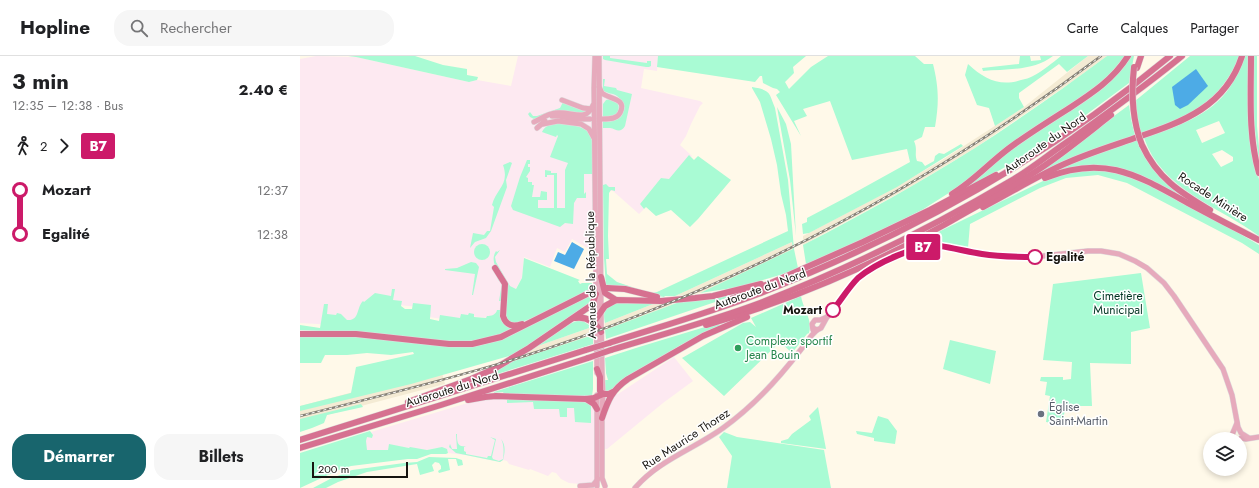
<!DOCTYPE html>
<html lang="fr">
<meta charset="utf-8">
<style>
body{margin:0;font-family:Jost,sans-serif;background:#f6f6f6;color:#202124;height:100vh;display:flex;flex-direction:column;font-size:15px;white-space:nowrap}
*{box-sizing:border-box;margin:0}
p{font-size:13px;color:#757577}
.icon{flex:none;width:22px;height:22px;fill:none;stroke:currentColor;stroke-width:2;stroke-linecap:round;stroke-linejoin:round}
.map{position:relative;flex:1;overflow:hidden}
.sheet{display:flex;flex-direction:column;background:#fff;width:300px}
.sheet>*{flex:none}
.badge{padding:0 8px;border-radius:3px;font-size:14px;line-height:26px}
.buttons{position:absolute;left:903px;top:376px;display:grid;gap:8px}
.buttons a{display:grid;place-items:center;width:44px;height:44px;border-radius:50%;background:#fff;box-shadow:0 2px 6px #0003;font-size:20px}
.scale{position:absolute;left:12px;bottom:10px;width:96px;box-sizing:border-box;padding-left:4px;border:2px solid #171510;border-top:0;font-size:11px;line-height:14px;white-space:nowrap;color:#171510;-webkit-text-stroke:3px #fff;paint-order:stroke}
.map>.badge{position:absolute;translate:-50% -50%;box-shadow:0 0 0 2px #fff}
.legs{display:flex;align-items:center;gap:6px;height:44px;padding:0 12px;font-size:13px}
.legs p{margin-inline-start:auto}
.headline{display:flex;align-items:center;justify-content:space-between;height:68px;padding:0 12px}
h1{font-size:22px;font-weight:700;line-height:30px}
.cta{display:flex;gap:8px;margin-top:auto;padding:8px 12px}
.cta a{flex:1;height:46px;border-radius:16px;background:#18656d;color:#fff;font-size:16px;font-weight:700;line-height:46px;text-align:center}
.cta a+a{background:#f6f6f6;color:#202124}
ul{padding:0 12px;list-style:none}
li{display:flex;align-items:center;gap:14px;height:44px;font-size:15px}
li i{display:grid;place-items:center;width:6px;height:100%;margin:0 5px;background:currentColor}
li i::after{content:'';width:10px;height:10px;margin:-5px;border:3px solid;border-radius:50%;background:#fff}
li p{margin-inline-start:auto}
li:first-child i{background:linear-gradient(#0000 50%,currentColor 0)}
li:last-child i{background:linear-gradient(currentColor 50%,#0000 0)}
header{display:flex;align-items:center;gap:24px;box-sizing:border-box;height:56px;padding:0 20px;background:#fff;border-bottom:1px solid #e0e0e0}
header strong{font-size:19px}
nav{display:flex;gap:22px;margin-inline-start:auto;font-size:14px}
.search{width:280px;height:36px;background:#f6f6f6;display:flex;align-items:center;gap:10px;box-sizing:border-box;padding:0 14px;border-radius:16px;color:#757577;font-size:15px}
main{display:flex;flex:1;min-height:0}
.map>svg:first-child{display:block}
.commercial{fill:#fde9f1}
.built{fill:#f4ebd4}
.green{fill:#a9fbd4;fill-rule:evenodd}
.water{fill:#4dabe6}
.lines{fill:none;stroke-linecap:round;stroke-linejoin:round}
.major-casing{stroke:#dfdede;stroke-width:6}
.highway-casing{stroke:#dfdede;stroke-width:7}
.major{stroke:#e6aabc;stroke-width:5}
.highway{stroke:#d67190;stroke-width:6}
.rail-casing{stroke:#868278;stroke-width:2.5}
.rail{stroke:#fff;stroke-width:1;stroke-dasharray:3;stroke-linecap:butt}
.highway-bridge-casing{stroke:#dfdede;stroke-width:7;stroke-linecap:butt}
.highway-bridge{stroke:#d67190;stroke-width:6}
.line-1-casing{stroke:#fff;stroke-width:9}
.line-1{stroke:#cc1a69;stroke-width:6}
.stop-1-dot{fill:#fff;stroke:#cc1a69;stroke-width:2}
.leisure-dot{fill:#2e9e5b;stroke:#fff;stroke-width:1.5}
.worship-dot{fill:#6b7280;stroke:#fff;stroke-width:1.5}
.labels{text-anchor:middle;stroke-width:3;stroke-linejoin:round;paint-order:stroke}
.street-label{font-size:12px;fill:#171510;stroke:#fff}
.stop-label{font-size:12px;font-weight:bold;fill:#171510;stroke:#fff;text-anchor:start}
.park-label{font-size:12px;fill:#023523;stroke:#fff}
.leisure-label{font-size:12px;fill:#27864d;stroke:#fff;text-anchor:start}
.worship-label{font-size:12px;fill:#5b616d;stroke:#fff;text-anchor:start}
</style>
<header>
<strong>Hopline</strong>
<div class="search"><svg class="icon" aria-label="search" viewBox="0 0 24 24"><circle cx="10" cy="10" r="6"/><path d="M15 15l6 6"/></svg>Rechercher</div>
<nav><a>Carte</a><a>Calques</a><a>Partager</a></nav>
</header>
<main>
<section class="sheet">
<div class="headline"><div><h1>3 min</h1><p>12:35 – 12:38 · Bus</p></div><b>2.40 €</b></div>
<div class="legs"><svg class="icon" aria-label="walk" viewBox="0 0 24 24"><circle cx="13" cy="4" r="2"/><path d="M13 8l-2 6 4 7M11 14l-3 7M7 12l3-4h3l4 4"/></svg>2<svg class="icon" aria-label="forward" viewBox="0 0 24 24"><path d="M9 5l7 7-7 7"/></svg><b class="badge" style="background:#cc1a69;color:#fff">B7</b></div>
<ul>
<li><i style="color:#cc1a69"></i><b>Mozart</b><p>12:37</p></li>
<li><i style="color:#cc1a69"></i><b>Egalité</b><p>12:38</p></li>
</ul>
<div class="cta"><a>Démarrer</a><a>Billets</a></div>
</section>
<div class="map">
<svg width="959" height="432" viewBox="0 0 959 432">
<rect width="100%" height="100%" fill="#fff9e9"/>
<g class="commercial">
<polygon points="16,0 56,1 169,26 177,24 211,30 218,0 358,0 357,15 344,13 341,32 400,45 403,47 400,50 391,68 386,80 380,89 392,100 391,101 389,100 369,124 361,122 340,148 344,153 339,158 313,135 293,134 293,186 292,192 287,192 272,183 265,196 257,192 250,211 224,201 222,222 215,234 200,256 189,262 169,260 168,267 129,261 130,252 76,247 52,270 0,267 0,3"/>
<polygon points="374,301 393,325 363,347 307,393 295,394 295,424 291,427 280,428 269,427 261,423 256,417 252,416 248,420 230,413 229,414 209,408 207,405 203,404 200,406 165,399 148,397 148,395 137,392 127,394 109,392 89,389 88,394 66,394 66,385 67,381 72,382 73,379 71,376 181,343 205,342 291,343 318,338"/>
</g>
<g class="built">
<polygon points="788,0 807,0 773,25 675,92 612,130 503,189 503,180 583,138 639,106 724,51"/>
<polygon points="492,186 493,193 400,237 375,240"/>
<polygon points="353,248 374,248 305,274 305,267"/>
<polygon points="292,271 293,279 208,307 232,292"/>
<polygon points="141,313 145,328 0,366 0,350"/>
</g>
<g class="green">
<polygon points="48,0 115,0 143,9 167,13 167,19 178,21 177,24 169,26 56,1"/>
<polygon points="303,0 310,0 310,2 347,7 347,5 351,5 351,10 349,11 346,11 305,4 303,3"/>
<path d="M 358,0 L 506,0 L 493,11 L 494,17 L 485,26 L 489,33 L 511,11 L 528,0 L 615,0 L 624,8 L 633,8 C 639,32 639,47 635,71 L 625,71 L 622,81 L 614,85 C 618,94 614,97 617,105 L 622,106 L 625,110 L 634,105 L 635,100 L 639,97 L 644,98 L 661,88 L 663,90 L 597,131 L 509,177 L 503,178 L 502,168 L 507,166 L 507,162 L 545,142 L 610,106 L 607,93 L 552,104 L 530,45 L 503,53 L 507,60 L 494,65 L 501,80 L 476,39 L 480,36 L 477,33 L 473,32 L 463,27 L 462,20 L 460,20 L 455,26 L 357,11 Z"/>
<path d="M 721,0 L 730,0 L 731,5 L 741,4 L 740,0 L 753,0 C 734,15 706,13 683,15 L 682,12 L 719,8 L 720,0 Z"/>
<path d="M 761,0 L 788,0 L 767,16 L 759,8 L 719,37 L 719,42 L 724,51 L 695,70 L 689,52 L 677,49 L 665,19 L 668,8 C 684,23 700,31 721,24 C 725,23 730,22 733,20 C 743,15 752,7 761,0 Z"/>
<path d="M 807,0 L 825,0 L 805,24 L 652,135 L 622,154 L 562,184 L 506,208 L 503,189 C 562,159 619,127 675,92 C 720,63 764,32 807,0 Z"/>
<polygon points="829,0 834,0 829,27 783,61 781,60 754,78 753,76 750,79 752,83 700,114 663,134 696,104 797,35"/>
<path d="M 890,0 L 940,0 C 929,25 912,46 888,60 C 875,67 855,72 841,78 L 836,57 L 835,45 Z"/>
<path d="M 944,0 L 950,0 L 955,110 L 959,123 L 959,180 C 918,150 862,134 844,82 C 875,71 911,60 930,31 C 936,21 940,11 944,0 ZM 919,65 L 925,77 L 902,87 L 896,74 ZM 922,94 L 933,101 L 933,105 L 921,111 L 912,98 Z"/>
<polygon points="953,0 957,0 957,70 959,91 959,106 954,66"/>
<path d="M 303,23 L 305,23 L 304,30 L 316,32 L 317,34 L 332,38 L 325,70 C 320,78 316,73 310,72 C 307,72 305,72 303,72 L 303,66 C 314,65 327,64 322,48 C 321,45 320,42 317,40 C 313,37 307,38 303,34 Z"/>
<path d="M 452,31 C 471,34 469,37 475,52 L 488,124 L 494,193 L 498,212 L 480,219 L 439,231 L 400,237 L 493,193 L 492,186 L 375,240 L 365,240 L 364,241 L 306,231 L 304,202 L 303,129 L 306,128 L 309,131 L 315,131 L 315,135 L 311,134 L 309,137 L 308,180 L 309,203 L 306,203 L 307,218 L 317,226 L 347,236 L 352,237 L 357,236 L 488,175 L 486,159 L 481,138 L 477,109 L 471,83 L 460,46 L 452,32 Z"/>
<path d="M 310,43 C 312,44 315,45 316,46 C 321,50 319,58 313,60 C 310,61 306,61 303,61 L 303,48 L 306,44 Z"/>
<polygon points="263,46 288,55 283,58 266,55 234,63 230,61 228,58 230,56 233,60 237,60 260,52"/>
<polygon points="829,49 831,63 835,80 720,129"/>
<polygon points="477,51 486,68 491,88 496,180 490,124"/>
<path d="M 258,67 C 271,70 289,68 292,84 L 292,118 L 284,118 L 284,138 L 286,136 L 286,142 L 277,142 L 274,147 L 273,168 L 265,167 L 260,171 L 213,154 L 211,150 L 220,121 L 227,104 L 230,104 L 230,108 L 228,108 L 228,111 L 230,111 L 230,115 L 226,121 L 228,122 L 228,126 L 232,126 L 232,129 L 234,129 L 232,141 L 240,141 L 241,135 L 247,136 L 247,144 L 238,144 L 238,152 L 254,152 L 254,119 L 247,119 L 247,121 L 245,121 L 245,114 L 251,115 L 251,117 L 257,117 L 257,152 L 265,152 L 265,114 L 268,107 L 250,101 L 258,80 L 257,79 L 256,81 L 242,76 C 245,69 251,69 258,67 Z"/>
<polygon points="838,84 858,119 878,138 877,139 825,114 760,115 759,113 783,103"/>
<polygon points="389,99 394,104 398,100 431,124 398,163 390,171 371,154 356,160 346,151 344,153 340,148 361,122 369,123"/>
<path d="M 210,106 L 212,107 L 206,124 L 207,131 L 191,175 L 186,182 L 175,186 L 170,192 L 173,177 L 184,179 L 187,175 L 190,175 L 194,151 L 192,149 C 196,133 210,129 203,109 Z"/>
<polygon points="781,114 805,114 833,120 937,176 959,189 959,198 942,187 827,127 798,119 766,122 740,132 670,168 668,192 631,187 630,180 743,125 756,119"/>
<circle cx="182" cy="196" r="8"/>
<path d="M 200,194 L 195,201 L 196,206 L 210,230 L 216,233 L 222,222 L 224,202 L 280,224 L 278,225 L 280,228 L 282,227 L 292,227 L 292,234 C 265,244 239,264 211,268 L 205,261 C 205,254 208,236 206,230 C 202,218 188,208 196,195 L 197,196 Z"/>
<polygon points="171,206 176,207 179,211 173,239 172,239 175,218 145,214 145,213 157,212"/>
<polygon points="841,217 850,272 831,276 831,308 790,307 792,350 766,350 763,363 757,363 757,368 746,366 750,340 745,339 747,326 740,325 741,321 763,321 763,324 771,323 772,306 743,304 753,228"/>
<path d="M 197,218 L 203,225 L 202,258 L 212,274 L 184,284 L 155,286 L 58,277 L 0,274 L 0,269 L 20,272 L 24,248 L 28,248 L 27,258 L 36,259 L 37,257 L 41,258 L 47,264 C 60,265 56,252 63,245 L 64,246 L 75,237 L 91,240 L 92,233 L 95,233 L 93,244 L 102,245 L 101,250 L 105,253 L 112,253 L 113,247 L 131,249 L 130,263 L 139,265 L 140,259 L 160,262 L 161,258 L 168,259 L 169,257 L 174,258 L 174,261 L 186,262 L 187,260 C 191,260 196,259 197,254 L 200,254 L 201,245 L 199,245 L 202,227 L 198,224 Z"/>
<polygon points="429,238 430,240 424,243 306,283 305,274 374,248 382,245"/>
<polygon points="289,240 292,240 289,249 216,298 111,328 0,355 0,350 51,337 56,311 114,298 113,296 91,299 67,297 47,299 25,299 21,307 0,307 0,280 45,280 166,291 182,289 199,284"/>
<path d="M 501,240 C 503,253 513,264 509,277 L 507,278 L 492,297 L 480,286 L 424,340 L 382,302 L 443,267 L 450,266 L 456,271 L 451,262 Z"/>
<path d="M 352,246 L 353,248 L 305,267 C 304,262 303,255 307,251 C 315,244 341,246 352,246 Z"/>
<path d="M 277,265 L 283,265 L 292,271 L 232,292 C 247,282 261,270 277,265 Z"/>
<polygon points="418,267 420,270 381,289 327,321 311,335 304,337 304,324 308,324 306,317 305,302 339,291"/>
<polygon points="293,279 293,288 178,324 208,307"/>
<polygon points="650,284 696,295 690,328 643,313"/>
<polygon points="293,305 293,333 292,340 277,340 204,338 203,336 194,337 194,336"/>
<polygon points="207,342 284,345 291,348 291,367 275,366 274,352 267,352 267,361 260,361 259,353 234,353 233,346 207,347"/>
<polygon points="61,348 63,351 27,359 24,367 12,372 0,376 0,363"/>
<polygon points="518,351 526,393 481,387 481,385 488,383 492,378 511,364 509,360"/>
<polygon points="578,360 588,363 597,375 595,388 574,385 574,382 557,378 556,375 572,377"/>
<polygon points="70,375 73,379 72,382 67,381 66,385 67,394 88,394 89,388 109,392 110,391 127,394 142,391 147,393 148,397 146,398 131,398 117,403 108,403 51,410 41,413 0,432 0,397"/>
<polygon points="424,376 437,381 524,394 531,432 427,432 432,400 419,381"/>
<path d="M 156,378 L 157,378 C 157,385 157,392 166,390 L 164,391 L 164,395 L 166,396 L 166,398 L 187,402 L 188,400 L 191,400 L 195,384 L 190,381 L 196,383 L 192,401 L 193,403 L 199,405 L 203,403 C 204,396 204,388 201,383 C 206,389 205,397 203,404 L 200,406 L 156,397 L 149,391 L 150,388 L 152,393 L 157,393 Z"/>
<polygon points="129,401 156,402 162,404 163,409 158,410 156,403 148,403 150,414 139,417 138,415 141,413 141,410 139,407 135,406 132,409 134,415 120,419 117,408 67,416 38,426 26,432 13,432 30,423 52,414 104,407 117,406"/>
</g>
<g class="water">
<polygon points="896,13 908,30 888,49 880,53 875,49 872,31"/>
<polygon points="272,186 284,193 274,213 254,205 258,196 265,199"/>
</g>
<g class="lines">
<defs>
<g id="major">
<polyline points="295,0 294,32 297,317"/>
<polyline points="299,0 301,255 302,316 303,338 302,354 302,422 305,430"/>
<path d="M 299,31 C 300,32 301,36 302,37 C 308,43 328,42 320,57 C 317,63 309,63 303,63"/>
<polyline points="262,44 283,52 292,53"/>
<polyline points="252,60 259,60 273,63 290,63"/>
<path d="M 234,66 C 241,63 247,58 255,57 C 270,54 286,68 293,49"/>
<polyline points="243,68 258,65 281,68 289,73 294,82"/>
<polyline points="237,72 245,65"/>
<polyline points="513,272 517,274 521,272 527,261 557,224 565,217 588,204 609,195 622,191 639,190 682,198 715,202 743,200 788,195 801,195 819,198 835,205 847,212 864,227 874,240 923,313 932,339 938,371 941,377 949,382"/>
<polyline points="513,274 512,268 515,264 520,264 527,261"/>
<polyline points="297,339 297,430"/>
<polyline points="941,382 946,383 959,381"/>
<polyline points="934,383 932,379 937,367"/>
<polyline points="280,430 293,429 298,423"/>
<path d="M 335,432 C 359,404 394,393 423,372 C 459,346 486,314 512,279 L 517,274"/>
</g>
<g id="highway">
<path d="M 951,0 C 951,39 948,79 959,117"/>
<polyline points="837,12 841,0"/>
<path d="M 842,89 C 857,122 881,137 910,154"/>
<path d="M 745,122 C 804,98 837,119 888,147 C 912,160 935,172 959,184"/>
<path d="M 652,138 C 674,125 691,105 712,90 C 730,77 749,65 768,53 C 791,38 813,24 828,0"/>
<path d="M 683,151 C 712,136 740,118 769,106 C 792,96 815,89 838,81 C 883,66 926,50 942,0"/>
<path d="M 195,212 L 205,228 L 203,260 C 206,270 213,271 222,268"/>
<polyline points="301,221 305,237 316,244"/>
<polyline points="307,232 325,233 357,241"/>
<polyline points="431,243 471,227 563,186 630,154 696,119"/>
<path d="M 275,262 C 287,260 295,266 301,276"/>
<polyline points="296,263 305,250 316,244 361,245 395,242 413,240 461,228"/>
<path d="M 406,269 C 489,245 569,211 644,169 C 676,150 710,133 741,112 C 765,96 788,77 811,59"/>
<polyline points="0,278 56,278 149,288 172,288 201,281 291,236"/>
<path d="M 309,287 C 359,271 409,257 458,238 C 607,180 746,103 870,0"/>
<path d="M 311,294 C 360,279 412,265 460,247 C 548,213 633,171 714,123 C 734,111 753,95 773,82 C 810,55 847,29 882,0"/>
<polyline points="297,313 300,321 300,335 303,338"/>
<polyline points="286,343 294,348 297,353"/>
<polyline points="168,344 185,341 196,340 286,343 294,342 303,338 309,338 313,336"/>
<polyline points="108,346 171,323 194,313 229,292 286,253 292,249 296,238"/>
<path d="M 302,362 C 308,344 312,334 328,323 L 403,280 L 447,261"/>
<polyline points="0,384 286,294"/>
<polyline points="0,392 141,349 288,302"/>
</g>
</defs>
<use href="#major" class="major-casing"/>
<use href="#highway" class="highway-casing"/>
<use href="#major" class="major"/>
<use href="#highway" class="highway"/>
<defs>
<path id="rail" d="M 0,360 C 72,342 144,325 215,303 C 427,236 624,133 801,0"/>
</defs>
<use href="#rail" class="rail-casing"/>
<use href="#rail" class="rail"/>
<defs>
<g id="highway-bridge">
<path d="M 834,11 C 831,38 832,64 842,89"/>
<polyline points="286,294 309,287"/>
<polyline points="288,302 311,294"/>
</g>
</defs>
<use href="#highway-bridge" class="highway-bridge-casing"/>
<use href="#highway-bridge" class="highway-bridge"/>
</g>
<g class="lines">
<defs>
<path id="line-1" d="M 533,254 C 541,244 549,231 558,222 C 576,207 617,188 640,190 C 654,192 668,196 682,198 C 700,201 717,201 735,201"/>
</defs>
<use href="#line-1" class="line-1-casing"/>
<use href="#line-1" class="line-1"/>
</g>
<g class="stop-1-dot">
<circle cx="735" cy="201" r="7"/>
<circle cx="533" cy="254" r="7"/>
</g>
<circle class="leisure-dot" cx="438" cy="292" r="4"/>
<circle class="worship-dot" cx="741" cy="358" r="4"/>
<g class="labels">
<g class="street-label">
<text transform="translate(745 87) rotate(-35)" y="4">Autoroute du Nord</text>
<text transform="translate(913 141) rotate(33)" y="4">Rocade Minière</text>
<text transform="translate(291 219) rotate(-91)" y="4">Avenue de la République</text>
<text transform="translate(460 233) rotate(-20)" y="4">Autoroute du Nord</text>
<text transform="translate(152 333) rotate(-17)" y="4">Autoroute du Nord</text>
<text transform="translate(386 383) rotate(-33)" y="4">Rue Maurice Thorez</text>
</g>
<g class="stop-label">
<text x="746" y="205">Egalité</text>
<text x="522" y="258" text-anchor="end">Mozart</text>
</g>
<g class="park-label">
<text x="818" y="244">Cimetière<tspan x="818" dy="14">Municipal</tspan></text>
</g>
<g class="leisure-label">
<text x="446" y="289">Complexe sportif<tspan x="446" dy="14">Jean Bouin</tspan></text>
</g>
<g class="worship-label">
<text x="749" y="355">Église<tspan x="749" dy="14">Saint-Martin</tspan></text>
</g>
</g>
</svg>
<div class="buttons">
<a><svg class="icon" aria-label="layers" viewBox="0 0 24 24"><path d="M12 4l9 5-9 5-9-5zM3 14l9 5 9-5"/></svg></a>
</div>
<div class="scale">200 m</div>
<b class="badge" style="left:623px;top:191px;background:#cc1a69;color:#fff">B7</b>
</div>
</main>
